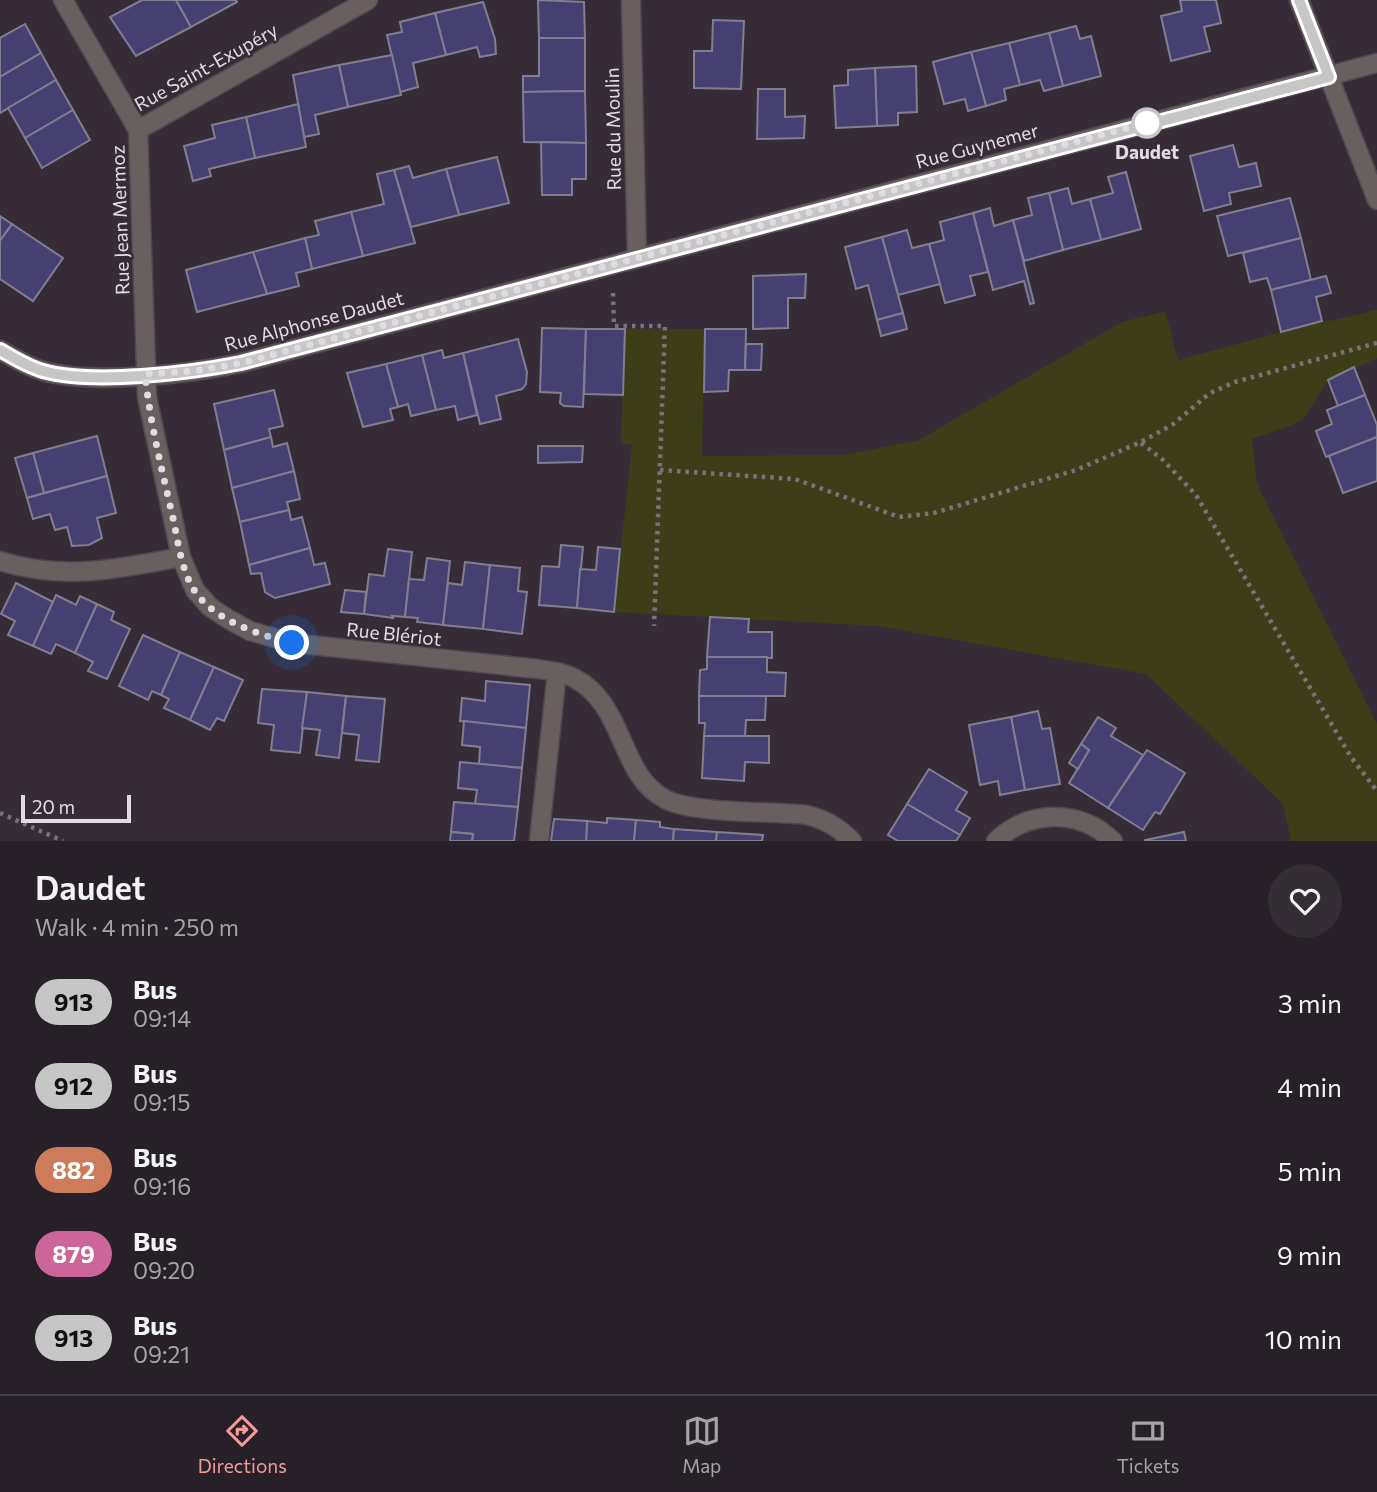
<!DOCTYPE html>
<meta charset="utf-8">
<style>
body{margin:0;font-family:Commissioner,sans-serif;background:#342d35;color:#f1f3f6;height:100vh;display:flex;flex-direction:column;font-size:26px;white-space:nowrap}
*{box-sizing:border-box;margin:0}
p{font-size:23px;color:#a5a3a8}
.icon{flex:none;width:38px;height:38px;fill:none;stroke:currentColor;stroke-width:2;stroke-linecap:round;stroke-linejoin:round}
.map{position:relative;height:841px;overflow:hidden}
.details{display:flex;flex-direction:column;background:#282029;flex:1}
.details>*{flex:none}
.badge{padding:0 14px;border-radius:23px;font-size:24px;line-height:46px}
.scale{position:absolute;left:21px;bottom:18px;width:110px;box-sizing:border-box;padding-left:7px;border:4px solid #e2dbe2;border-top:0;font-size:19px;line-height:24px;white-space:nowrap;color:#e2dbe2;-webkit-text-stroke:5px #362b37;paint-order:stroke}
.you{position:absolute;width:35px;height:35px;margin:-18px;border:5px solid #fff;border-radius:50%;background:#1a73e8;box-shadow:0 0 0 10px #1a73e833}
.map>.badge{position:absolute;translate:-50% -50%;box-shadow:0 0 0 4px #fff}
.round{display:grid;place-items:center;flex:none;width:74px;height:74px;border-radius:37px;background:#342d35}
.overview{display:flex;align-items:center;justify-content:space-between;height:119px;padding:0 35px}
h1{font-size:33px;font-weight:600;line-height:52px}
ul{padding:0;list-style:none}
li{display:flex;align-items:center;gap:21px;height:84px;padding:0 35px}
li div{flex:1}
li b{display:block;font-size:26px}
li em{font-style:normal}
li .badge{min-width:77px;font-weight:700;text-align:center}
.dock{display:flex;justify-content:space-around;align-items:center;height:98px;border-top:2px solid #443e46;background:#282029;font-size:19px;color:#a5a3a8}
.dock a{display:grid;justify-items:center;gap:4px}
.dock .current{color:#f59b97}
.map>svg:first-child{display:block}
.green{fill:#3d3e18}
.building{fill:#464072;stroke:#807f90;stroke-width:2}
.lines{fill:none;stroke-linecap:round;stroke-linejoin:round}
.minor-casing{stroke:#524752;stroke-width:21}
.path{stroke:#7a717b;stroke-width:4.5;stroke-dasharray:3.5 5;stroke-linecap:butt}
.minor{stroke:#685f5e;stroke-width:18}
.line-casing{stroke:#fff;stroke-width:16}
.line{stroke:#c6c6c6;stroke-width:10}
.walk{stroke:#e2dbe2;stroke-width:7;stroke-dasharray:0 12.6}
.stop-dot{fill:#fff;stroke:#c6c6c6;stroke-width:3.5}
.labels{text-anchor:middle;stroke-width:5;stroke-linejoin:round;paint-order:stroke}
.street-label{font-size:19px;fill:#e2dbe2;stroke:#362b37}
.stop-label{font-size:19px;font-weight:bold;fill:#e2dbe2;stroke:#362b37}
</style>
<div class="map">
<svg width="1377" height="841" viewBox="0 0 1377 841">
<rect width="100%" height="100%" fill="#362b37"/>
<polygon class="green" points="1377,310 1377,358 1328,380 1302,421 1252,439 1257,484 1377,724 1377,841 1291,841 1283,804 1146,674 878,626 614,612 632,445 621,443 625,329 705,329 702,456 844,455 919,440 1122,322 1165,311 1178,360 1281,332"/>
<g class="building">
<polygon points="142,0 176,0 191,27 136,56 110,17"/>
<polygon points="176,0 236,0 237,2 191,27"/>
<polygon points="538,0 584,2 585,38 539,38"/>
<polygon points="1180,0 1216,0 1221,23 1204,27 1210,51 1171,61 1161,16 1182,11"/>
<polygon points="483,2 495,39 496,54 480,57 477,47 446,55 435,13"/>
<polygon points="435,13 446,55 413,63 418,87 400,92 387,35 402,32 400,22"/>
<polygon points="713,20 744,21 741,89 694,88 694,51 712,51"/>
<polygon points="25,24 41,53 0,77 0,38"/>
<polygon points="1076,26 1080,39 1091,36 1101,76 1063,86 1049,33"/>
<polygon points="1049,33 1063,86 1044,91 1040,80 1020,85 1009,43"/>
<polygon points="539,38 585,38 585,91 523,92 523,76 539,76"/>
<polygon points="1009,43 1020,85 1004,89 1006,100 986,106 971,52"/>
<polygon points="971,52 986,106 968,111 965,99 944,104 933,62"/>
<polygon points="41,53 56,80 0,113 0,77"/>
<polygon points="392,55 401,95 348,107 339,65"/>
<polygon points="339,65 348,107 315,115 319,134 304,137 293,75"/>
<polygon points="916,66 917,112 898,113 898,125 877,126 875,68"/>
<polygon points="875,68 877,126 836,128 834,86 848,85 848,70"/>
<polygon points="56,80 73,110 25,138 8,108"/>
<polygon points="758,89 785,89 785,117 805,116 804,138 757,139"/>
<polygon points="585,91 586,143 524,142 523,92"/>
<polygon points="298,104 306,147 255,158 246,117"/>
<polygon points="73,110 90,140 42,168 25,138"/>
<polygon points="246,117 255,158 209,169 211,176 193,181 184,146 215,138 212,125"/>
<polygon points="541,142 586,143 586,179 572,179 572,195 542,195"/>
<polygon points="1233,145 1239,167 1256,163 1261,186 1229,193 1231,204 1204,211 1190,156"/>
<polygon points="497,157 509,203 459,215 446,169"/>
<polygon points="409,166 413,178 446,169 459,215 411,227 394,170"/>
<polygon points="394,170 415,243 363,256 351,212 384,204 377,174"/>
<polygon points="1126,172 1141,229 1101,240 1090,199 1113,193 1108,177"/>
<polygon points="1068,188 1072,204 1090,199 1101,240 1063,250 1049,193"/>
<polygon points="1049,193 1063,250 1024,261 1013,220 1032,215 1028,198"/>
<polygon points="1290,198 1301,238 1228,256 1217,216"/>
<polygon points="990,208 994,226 1013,220 1034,303 1030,304 1024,281 993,290 973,213"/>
<polygon points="351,212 363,256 312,269 305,238 319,235 315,221"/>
<polygon points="973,213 988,272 970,276 975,295 945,303 929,244 944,240 940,222"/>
<polygon points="0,216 12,224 0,241"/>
<polygon points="12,224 63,258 33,301 0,279 0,241"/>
<polygon points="907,230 912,248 929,244 940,284 898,295 882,237"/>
<polygon points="882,237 903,313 877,320 868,285 856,289 845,247"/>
<polygon points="305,238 312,269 296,273 299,286 267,294 253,252"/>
<polygon points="1301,238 1311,280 1271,290 1267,278 1250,282 1243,253"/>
<polygon points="253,252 267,294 197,312 186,270"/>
<polygon points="806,274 805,298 788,298 788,328 753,329 753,276"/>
<polygon points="1326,276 1331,293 1316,297 1322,321 1281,332 1271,290"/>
<polygon points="903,313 907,329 881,336 877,320"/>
<polygon points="542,328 586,329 583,407 564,406 560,403 561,393 540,392"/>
<polygon points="586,329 625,329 623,395 584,394"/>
<polygon points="705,329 746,329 745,370 729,370 728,391 704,392"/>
<polygon points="518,339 527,372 526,384 522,389 496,396 501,419 480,424 463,353"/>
<polygon points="746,344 762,344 761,370 745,370"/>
<polygon points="442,350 444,358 463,353 477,415 458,420 455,406 436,410 422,355"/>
<polygon points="422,355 436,410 411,416 408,404 398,407 386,364"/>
<polygon points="386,364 398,407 390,409 393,420 363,427 347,373"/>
<polygon points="1354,367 1365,395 1338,406 1328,380"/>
<polygon points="274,390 283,426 269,429 271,437 224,450 214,404"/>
<polygon points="1365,395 1377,425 1377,437 1326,457 1316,431 1332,424 1327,410"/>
<polygon points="97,436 107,476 44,493 33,453"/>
<polygon points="271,437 273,447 287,443 294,471 232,488 224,450"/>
<polygon points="1377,437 1377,481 1343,493 1329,456"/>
<polygon points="538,446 583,446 582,462 538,463"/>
<polygon points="33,453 44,493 27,498 15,458"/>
<polygon points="294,471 300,499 287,502 289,510 240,522 232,488"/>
<polygon points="107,476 116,513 97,518 102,538 89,545 72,546 67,527 55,530 50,514 33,519 27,498"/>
<polygon points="289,510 291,520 302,517 310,548 249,565 240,522"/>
<polygon points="561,545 583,547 577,608 539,605 542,566 559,567"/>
<polygon points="598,547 620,549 614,612 577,608 580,569 596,570"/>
<polygon points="310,548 314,565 325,563 330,584 275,598 265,592 261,573 251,574 249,565"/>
<polygon points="388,549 412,552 405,617 392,616 393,618 364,614 369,574 384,576"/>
<polygon points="427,558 450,561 443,625 417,622 418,618 405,617 409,579 424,580"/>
<polygon points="465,562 490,565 483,629 443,625 448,583 462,585"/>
<polygon points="490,565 520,568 518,591 527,592 522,634 483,629"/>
<polygon points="16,583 53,602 33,646 8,635 15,621 1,614"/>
<polygon points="345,590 366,592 364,614 341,612"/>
<polygon points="56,595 76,605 80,596 97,604 75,653 56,644 51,654 33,646"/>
<polygon points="97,604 114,612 111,620 130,629 107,679 88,671 93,662 75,653"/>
<polygon points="710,617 749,619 748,632 772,632 772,658 707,657"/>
<polygon points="143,635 180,652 161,695 152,691 148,700 119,686"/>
<polygon points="180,652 214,667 190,720 164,708 169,699 161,695"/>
<polygon points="707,657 767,657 767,672 786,673 785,696 699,696 700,670 707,669"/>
<polygon points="214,667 243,680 224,721 217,718 210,730 190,720"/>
<polygon points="486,681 530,685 526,728 460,721 462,698 485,701"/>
<polygon points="262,689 307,692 300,753 271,750 274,725 258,723"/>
<polygon points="307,692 346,696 339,758 316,755 320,730 302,728"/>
<polygon points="346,696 385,699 379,762 356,760 359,735 342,733"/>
<polygon points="699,696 766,696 765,720 746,720 745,736 704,736 705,723 699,723"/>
<polygon points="1038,711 1042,729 1050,728 1060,784 1025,790 1011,717"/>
<polygon points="1011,717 1025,790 1000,795 998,781 980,785 969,725"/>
<polygon points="1098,717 1116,728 1111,736 1143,755 1108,808 1069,783 1089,750 1081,744"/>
<polygon points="464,721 526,728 522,768 479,764 480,747 462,745"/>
<polygon points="704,736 769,736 769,763 745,762 744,781 702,778"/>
<polygon points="1081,744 1089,750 1078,769 1069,763"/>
<polygon points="1147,750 1185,773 1160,814 1155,812 1143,830 1108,808"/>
<polygon points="460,762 522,768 518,807 475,804 477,790 458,788"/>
<polygon points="929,769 967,792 956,810 970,818 960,835 907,804"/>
<polygon points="454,802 518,807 514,841 472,841 473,834 451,832"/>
<polygon points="907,804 960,835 956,841 898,841 888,835"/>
<polygon points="607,818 636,820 634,841 586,841 587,821 607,823"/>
<polygon points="554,819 587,821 586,841 551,841"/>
<polygon points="636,820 660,822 660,827 674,829 673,841 634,841"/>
<polygon points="674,829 717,832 716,841 673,841"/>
<polygon points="451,832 473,834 472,841 450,841"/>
<polygon points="717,832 763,835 762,841 716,841"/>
<polygon points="1184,832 1186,841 1145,841 1145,840"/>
</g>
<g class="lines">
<defs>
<g id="minor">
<path d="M 63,0 L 138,130 L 147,397 L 181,557 L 195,590 L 210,607 L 228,619 L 250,631 L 292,643 L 538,669 C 549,671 563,672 574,678 C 626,705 618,774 665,799 C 693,814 771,811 807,815 C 826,820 838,827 852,841"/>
<polyline points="631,0 637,257"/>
<polyline points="1299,0 1377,200"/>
<polyline points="138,130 368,0"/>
<path d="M 0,350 C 14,358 28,367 43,371 C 93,385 190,374 241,363 L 1377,63"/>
<path d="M 0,561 C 64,581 117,569 181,557"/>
<polyline points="539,841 557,672"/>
<path d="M 996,841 C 1029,809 1080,809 1113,841"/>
</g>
</defs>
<use href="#minor" class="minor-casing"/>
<g class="path">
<polyline points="613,293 614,326 665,326 654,626"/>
<polyline points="1141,443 1163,460 1196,495 1351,757 1377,791"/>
<polyline points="660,470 795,479 899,517 934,513 1076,470 1141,442 1172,425 1210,393 1235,382 1377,343"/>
<polyline points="0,813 63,841"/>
</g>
<use href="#minor" class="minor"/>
</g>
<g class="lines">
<defs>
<path id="line" d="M 0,350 C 14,358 28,367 43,371 C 93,385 190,373 241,363 L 1329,77 L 1299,0"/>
</defs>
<use href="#line" class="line-casing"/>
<use href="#line" class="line"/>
<path class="walk" d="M 292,643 C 257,634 215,621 194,590 C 181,569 178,541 173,518 C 162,470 150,423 145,374 L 195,371 L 241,363 L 1147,123"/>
</g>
<circle class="stop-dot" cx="1147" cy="123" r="14"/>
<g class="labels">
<g class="street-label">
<text transform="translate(206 67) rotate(-29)" y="7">Rue Saint-Exupéry</text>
<text transform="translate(613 129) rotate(-91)" y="7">Rue du Moulin</text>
<text transform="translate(977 146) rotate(-15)" y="7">Rue Guynemer</text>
<text transform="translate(120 220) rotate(-92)" y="7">Rue Jean Mermoz</text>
<text transform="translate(314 321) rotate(-15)" y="7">Rue Alphonse Daudet</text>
<text transform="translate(394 634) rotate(6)" y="7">Rue Blériot</text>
</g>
<g class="stop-label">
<text x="1147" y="159">Daudet</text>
</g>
</g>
</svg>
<div class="scale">20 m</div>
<div class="you" style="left:292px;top:643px"></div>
</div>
<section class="details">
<div class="overview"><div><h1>Daudet</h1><p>Walk · 4 min · 250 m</p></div><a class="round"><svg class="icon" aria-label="heart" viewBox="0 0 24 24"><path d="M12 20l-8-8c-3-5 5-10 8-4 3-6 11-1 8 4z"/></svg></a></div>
<ul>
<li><span class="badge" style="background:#c6c6c6;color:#111">913</span><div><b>Bus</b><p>09:14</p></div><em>3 min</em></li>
<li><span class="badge" style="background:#c6c6c6;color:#111">912</span><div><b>Bus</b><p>09:15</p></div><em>4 min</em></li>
<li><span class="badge" style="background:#ce7b5c;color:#fff">882</span><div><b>Bus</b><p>09:16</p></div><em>5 min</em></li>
<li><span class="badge" style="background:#c69;color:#fff">879</span><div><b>Bus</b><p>09:20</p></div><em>9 min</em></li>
<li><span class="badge" style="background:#c6c6c6;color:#111">913</span><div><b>Bus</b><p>09:21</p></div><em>10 min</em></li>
</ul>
</section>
<nav class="dock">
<a class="current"><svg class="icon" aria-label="directions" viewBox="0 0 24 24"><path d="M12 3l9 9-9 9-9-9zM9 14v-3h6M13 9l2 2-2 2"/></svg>Directions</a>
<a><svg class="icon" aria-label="map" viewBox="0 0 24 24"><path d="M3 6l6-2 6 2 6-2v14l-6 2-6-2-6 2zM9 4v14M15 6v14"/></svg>Map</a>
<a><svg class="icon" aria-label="tickets" viewBox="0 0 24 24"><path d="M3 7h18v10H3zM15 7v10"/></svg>Tickets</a>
</nav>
